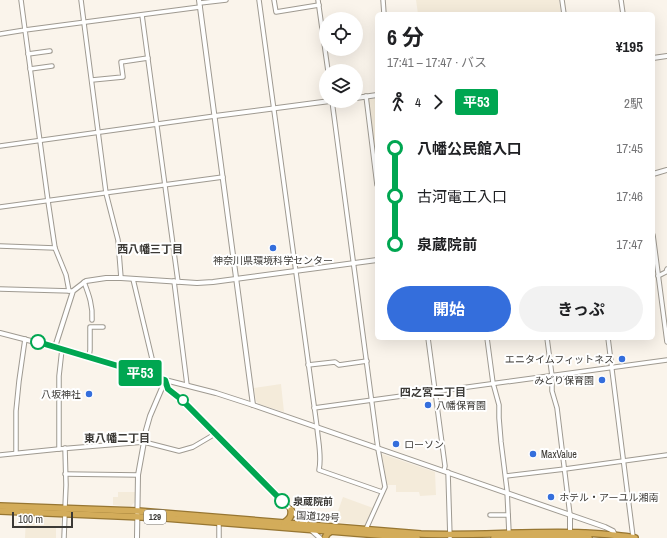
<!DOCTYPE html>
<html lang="ja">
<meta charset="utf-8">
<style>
body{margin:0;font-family:"Archivo Narrow","Noto Sans JP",sans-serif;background:#f2f2f2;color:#202124;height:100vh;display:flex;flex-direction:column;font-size:15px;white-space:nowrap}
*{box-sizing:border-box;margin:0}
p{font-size:13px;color:#757577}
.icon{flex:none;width:22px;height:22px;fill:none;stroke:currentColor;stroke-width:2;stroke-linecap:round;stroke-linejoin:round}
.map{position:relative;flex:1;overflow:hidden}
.drawer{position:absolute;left:375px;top:12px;width:280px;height:328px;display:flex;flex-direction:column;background:#fff;border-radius:6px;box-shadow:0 4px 16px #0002}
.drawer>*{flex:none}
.badge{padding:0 8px;border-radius:3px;font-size:14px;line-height:26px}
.controls{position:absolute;left:319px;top:12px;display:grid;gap:8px}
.controls a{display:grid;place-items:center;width:44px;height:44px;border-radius:50%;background:#fff;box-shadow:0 4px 16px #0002;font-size:20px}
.scale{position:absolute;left:12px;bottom:10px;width:61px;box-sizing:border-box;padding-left:4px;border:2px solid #3b3935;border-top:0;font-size:11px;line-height:14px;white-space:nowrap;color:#3b3935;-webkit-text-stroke:3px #fff;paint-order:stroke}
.map>.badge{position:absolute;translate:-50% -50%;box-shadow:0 0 0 2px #fff}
.legs{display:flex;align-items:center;gap:6px;height:44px;padding:0 12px;font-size:13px}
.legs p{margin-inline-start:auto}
.overview{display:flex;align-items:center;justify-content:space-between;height:68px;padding:0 12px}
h1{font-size:22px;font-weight:700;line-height:30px}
.cta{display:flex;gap:8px;margin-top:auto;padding:8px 12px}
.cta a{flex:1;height:46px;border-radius:24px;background:#346edc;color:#fff;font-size:16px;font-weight:700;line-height:46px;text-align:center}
.cta a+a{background:#f2f2f2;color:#202124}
ul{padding:0 12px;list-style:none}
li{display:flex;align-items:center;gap:14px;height:48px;font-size:15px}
li i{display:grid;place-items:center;width:6px;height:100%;margin:0 5px;background:currentColor}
li i::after{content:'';width:10px;height:10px;margin:-5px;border:3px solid;border-radius:50%;background:#fff}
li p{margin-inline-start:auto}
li:first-child i{background:linear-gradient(#0000 50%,currentColor 0)}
li:last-child i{background:linear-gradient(currentColor 50%,#0000 0)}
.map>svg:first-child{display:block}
.built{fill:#f4ebda}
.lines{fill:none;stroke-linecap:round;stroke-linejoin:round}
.minor-casing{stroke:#9f9a91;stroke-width:5.5}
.tertiary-casing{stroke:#9f9a91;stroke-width:6}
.trunk-casing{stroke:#977632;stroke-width:8}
.minor{stroke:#fff;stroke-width:3.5}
.tertiary{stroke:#fff;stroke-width:4}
.trunk{stroke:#d3ac5a;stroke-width:5.5}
.line-1-casing{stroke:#fff;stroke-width:9}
.line-1{stroke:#00a651;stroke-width:6}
.poi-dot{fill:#346edc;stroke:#fff;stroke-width:1.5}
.stop-1-dot{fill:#fff;stroke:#00a651;stroke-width:2}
.labels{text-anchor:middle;stroke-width:4;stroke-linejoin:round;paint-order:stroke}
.shield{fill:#fff;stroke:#767472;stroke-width:1}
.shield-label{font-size:9px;font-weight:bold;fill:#3b3935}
.poi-label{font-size:10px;fill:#3b3935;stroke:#fff;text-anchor:start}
.stop-label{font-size:10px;font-weight:bold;fill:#3b3935;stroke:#fff;text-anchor:start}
.street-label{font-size:10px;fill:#3b3935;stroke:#fff}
.neighbourhood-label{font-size:11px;font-weight:bold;fill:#3b3935;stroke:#fff}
</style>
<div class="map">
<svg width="667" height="538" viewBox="0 0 667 538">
<rect width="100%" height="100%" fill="#faf4eb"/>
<g class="built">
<polygon points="416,0 559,0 561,14 418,14"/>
<polygon points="377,98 377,166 368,100 369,99"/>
<polygon points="281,384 284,412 259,404 256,401 254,388"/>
<polygon points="382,454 435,472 436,495 420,496 419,492 396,492 396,485 387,485"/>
<polygon points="118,492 135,492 135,502 130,507 113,505 113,497 118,497"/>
<polygon points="343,497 373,508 365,525 334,522"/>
<polygon points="26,517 62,517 61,528 56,528 56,538 25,538"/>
</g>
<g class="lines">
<defs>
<g id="minor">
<polyline points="81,0 106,193 118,240 121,278"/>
<path d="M 259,0 L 317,427 C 318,441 322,456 319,470 L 382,492"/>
<polyline points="274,0 276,12 319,5"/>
<polyline points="318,0 328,71"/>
<polyline points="383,0 384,14"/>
<polyline points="562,0 564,14"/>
<polyline points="621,0 623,14"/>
<polyline points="200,3 226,0"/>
<polyline points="142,15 178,282"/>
<polyline points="0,34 25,30 21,0"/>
<polyline points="28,54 50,51"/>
<polyline points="30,69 52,66"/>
<polyline points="92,80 123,77 121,62 148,58"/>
<polyline points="366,96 377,185"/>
<polyline points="332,101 378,449 385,487 366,529"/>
<polyline points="0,146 215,116"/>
<polyline points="0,207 223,177"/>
<polyline points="653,235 667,342"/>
<polyline points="0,246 55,248"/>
<polyline points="658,276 666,272 667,269"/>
<polyline points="133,279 154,367 153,376"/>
<polyline points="174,281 187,385"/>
<path d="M 84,282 C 89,295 93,306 92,320"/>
<polyline points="0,289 71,291"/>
<polyline points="69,291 66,275 55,248 48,201 25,30 200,7"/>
<polyline points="428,338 445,466 444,471"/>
<polyline points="487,338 493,383 499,405 499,418 501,442 507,490 509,533"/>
<polyline points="547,338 552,376 552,391 557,408 570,515"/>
<polyline points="608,338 633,537"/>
<polyline points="89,357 90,350 90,327 103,327"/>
<polyline points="308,365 335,362 339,365 367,361"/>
<polyline points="314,408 667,360"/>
<polyline points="65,448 66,485 65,508"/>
<polyline points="59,449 59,376 62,349"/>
<polyline points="16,453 16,411 19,381 25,339"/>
<polyline points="0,455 59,449 144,442 179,451 193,447 215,434"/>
<polyline points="448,472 450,538"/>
<polyline points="65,474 138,475"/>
<polyline points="506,476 565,469 667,455"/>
<polyline points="490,515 508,515"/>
<polyline points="64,538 65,513"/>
<polyline points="219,538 219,522"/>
</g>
<g id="tertiary">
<polyline points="199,0 253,405"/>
<polyline points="653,58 667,56"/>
<polyline points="356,98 377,95"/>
<polyline points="215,116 330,101"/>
<polyline points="653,174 667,170"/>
<polyline points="0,333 62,349 165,380 216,393 253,405 605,527 613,531 615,535"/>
<polyline points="55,347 73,291 86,281 106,278 121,278 197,283 213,282 377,260"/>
<polyline points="165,380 168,389 182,400 306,525"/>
<polyline points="311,530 320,538"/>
<polyline points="570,533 570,515"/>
<polyline points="137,538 138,475 144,442 146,430 150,416 165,381"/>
</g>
<g id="trunk">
<path d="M 0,506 L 138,511 L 421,534 C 475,536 529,531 584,533 C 601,534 619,535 635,538"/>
<polyline points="0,511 165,518 417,538"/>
<path d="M 284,523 C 289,519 292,517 291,510"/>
<polyline points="325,538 327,534 331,531"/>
<polyline points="494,538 570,537 589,538"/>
</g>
</defs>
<use href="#minor" class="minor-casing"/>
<use href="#tertiary" class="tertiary-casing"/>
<use href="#trunk" class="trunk-casing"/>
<use href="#minor" class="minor"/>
<use href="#tertiary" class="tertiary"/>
<use href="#trunk" class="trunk"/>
</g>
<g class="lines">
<defs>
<polyline id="line-1" points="38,342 165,380 168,389 182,400 282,501"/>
</defs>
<use href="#line-1" class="line-1-casing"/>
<use href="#line-1" class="line-1"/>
</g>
<g class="poi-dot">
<circle cx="273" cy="248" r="4"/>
<circle cx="622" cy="359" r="4"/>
<circle cx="602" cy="380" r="4"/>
<circle cx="89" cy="394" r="4"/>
<circle cx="428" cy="405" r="4"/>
<circle cx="396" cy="444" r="4"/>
<circle cx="533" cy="454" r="4"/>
<circle cx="551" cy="497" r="4"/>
</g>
<g class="stop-1-dot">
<circle cx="38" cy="342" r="7"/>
<circle cx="183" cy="400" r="5"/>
<circle cx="282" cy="501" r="7"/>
</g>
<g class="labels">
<rect class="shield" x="144" y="510" width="22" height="14" rx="3"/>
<g class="shield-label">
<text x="155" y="520">129</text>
</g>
<g class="poi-label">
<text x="273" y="264" text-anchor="middle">神奈川県環境科学センター</text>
<text x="614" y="363" text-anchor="end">エニタイムフィットネス</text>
<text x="594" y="384" text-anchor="end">みどり保育園</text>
<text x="81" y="398" text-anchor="end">八坂神社</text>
<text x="436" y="409">八幡保育園</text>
<text x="404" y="448">ローソン</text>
<text x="541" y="458">MaxValue</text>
<text x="559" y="501">ホテル・アーユル湘南</text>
</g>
<g class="stop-label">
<text x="293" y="505">泉蔵院前</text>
</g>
<g class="street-label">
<text transform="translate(318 516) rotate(4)" y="4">国道129号</text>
</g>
<g class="neighbourhood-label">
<text x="150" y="253">西八幡三丁目</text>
<text x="433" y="396">四之宮二丁目</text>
<text x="117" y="442">東八幡二丁目</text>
</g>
</g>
</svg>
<div class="controls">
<a><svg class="icon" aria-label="locate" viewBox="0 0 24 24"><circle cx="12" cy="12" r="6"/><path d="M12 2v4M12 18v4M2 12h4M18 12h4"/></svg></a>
<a><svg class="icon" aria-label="layers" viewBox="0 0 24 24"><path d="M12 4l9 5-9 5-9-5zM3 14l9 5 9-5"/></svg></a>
</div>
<div class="scale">100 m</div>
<b class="badge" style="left:140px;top:373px;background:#00a651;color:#fff">平53</b>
<section class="drawer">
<div class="overview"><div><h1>6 分</h1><p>17:41 – 17:47 · バス</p></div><b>¥195</b></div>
<div class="legs"><svg class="icon" aria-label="walk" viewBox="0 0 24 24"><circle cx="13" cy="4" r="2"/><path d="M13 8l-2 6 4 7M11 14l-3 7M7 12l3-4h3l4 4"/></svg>4<svg class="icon" aria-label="forward" viewBox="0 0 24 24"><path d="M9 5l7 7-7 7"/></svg><b class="badge" style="background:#00a651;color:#fff">平53</b><p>2駅</p></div>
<ul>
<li><i style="color:#00a651"></i><b>八幡公民館入口</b><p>17:45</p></li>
<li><i style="color:#00a651"></i><span>古河電工入口</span><p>17:46</p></li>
<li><i style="color:#00a651"></i><b>泉蔵院前</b><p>17:47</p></li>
</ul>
<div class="cta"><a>開始</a><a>きっぷ</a></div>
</section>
</div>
